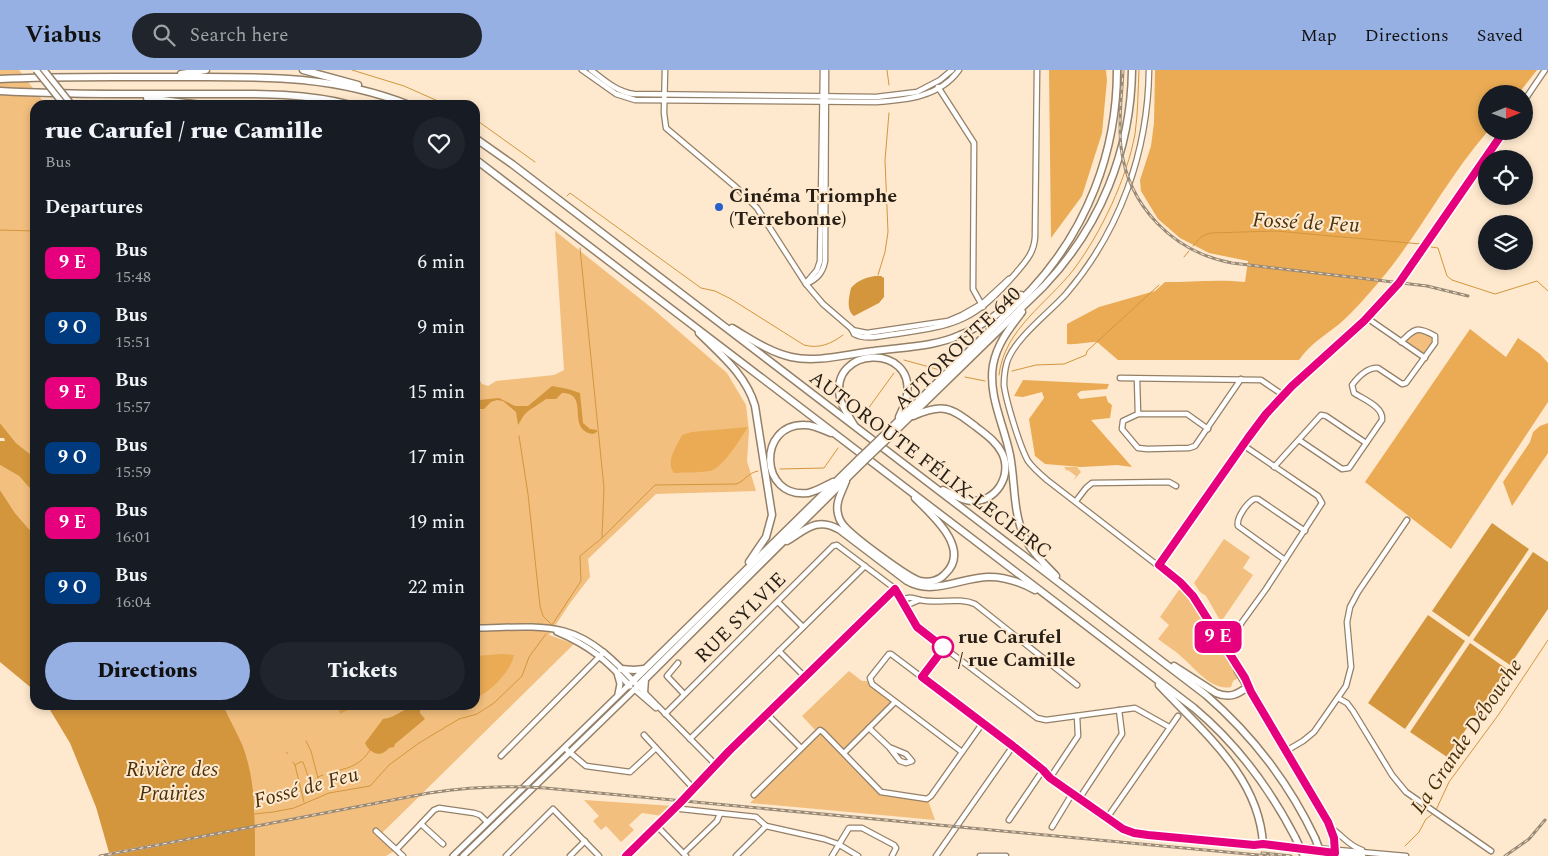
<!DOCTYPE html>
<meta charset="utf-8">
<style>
body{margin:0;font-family:Spectral,serif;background:#20242c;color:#f1f3f6;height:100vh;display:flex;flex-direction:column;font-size:19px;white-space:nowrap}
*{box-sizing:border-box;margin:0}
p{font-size:16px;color:#9ea1a6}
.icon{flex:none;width:28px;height:28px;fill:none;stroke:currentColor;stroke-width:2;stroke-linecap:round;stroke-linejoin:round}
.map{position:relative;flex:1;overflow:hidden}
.panel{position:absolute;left:30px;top:30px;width:450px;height:610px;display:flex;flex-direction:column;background:#171b24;border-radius:15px;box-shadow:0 2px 8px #0003}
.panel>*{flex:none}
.badge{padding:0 10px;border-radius:8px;font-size:18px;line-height:32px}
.needle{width:32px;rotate:89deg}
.tools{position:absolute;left:1478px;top:15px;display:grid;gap:10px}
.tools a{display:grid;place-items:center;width:55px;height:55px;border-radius:50%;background:#171b24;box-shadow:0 2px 8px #0003;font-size:25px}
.map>.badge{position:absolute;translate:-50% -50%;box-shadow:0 0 0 2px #fff}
h2{padding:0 15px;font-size:19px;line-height:45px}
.round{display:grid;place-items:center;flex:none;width:52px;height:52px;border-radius:26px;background:#20242c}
.headline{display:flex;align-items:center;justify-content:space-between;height:85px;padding:0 15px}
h1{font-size:24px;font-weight:800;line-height:38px}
.action{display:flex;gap:10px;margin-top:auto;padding:10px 15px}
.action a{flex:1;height:58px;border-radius:30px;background:#96b0e3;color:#111;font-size:20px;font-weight:800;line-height:58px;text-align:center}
.action a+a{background:#20242c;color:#f1f3f6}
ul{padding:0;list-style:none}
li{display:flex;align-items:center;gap:15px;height:65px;padding:0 15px}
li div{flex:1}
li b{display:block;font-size:19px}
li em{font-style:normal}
li .badge{min-width:55px;font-weight:700;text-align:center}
header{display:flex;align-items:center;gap:30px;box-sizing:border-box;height:70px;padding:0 25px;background:#96b0e3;color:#111}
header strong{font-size:24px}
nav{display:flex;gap:28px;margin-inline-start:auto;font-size:18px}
.search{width:350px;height:45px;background:#20242c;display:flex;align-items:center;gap:12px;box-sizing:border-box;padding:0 18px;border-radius:28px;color:#9ea1a6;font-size:19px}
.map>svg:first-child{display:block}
.green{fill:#f2bf7e}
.forest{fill:#eaab54}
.water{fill:#d3963d}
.pier{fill:#fee9ce}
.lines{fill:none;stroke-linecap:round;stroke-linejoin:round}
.stream{stroke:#d3963d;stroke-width:1}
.minor-casing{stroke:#948068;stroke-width:7}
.major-casing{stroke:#948068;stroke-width:8}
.highway-casing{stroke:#948068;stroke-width:9}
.minor{stroke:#fff;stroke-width:4.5}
.major{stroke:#fff;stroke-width:5}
.highway{stroke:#fff;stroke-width:6}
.rail-casing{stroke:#998a78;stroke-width:3}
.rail{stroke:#fee9ce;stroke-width:1;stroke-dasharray:4;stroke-linecap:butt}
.major-bridge-casing{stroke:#948068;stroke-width:8;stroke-linecap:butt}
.highway-bridge-casing{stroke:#948068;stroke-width:9;stroke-linecap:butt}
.major-bridge{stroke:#fff;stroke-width:5}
.highway-bridge{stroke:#fff;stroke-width:6}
.line-casing{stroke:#fff;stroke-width:11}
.line{stroke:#e6007e;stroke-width:8}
.poi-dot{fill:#275fcc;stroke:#fee9ce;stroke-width:2}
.stop-dot{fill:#fff;stroke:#e6007e;stroke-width:2.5}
.labels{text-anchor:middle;stroke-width:4;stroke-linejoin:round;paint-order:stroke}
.poi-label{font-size:20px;font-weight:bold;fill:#271f16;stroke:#fee9ce;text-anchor:start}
.street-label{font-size:20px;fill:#271f16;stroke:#fee9ce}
.stop-label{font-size:20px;font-weight:bold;fill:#271f16;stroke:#fee9ce;text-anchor:start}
.water-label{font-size:21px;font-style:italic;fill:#49300a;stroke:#fee9ce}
</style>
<header>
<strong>Viabus</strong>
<div class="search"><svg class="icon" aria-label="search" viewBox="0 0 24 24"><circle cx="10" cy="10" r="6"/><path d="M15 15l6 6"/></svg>Search here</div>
<nav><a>Map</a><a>Directions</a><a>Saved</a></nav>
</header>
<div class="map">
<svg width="1548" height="786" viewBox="0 0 1548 786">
<rect width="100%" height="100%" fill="#fee9ce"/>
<g class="green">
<polygon points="0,0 19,0 46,35 35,35 35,388 16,373 0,353"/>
<polygon points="555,161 653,239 727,303 746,335 749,361 747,391 756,421 656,424 588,489 590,507 570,533 549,565 574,574 381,764 397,779 386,786 255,786 255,736 242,674 223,635 475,635 475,310 479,309 482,314 488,316 496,311 554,305 564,300"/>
<polygon points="1414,260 1425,260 1436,269 1425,288 1402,271"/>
<polygon points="0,395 19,406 35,424 35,466 15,443 0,420"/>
<polygon points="1064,397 1077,397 1081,402 1073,411 1076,406 1068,400 1067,401"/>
<polygon points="1224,469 1250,487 1243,498 1253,505 1221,552 1206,526 1200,522 1194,513"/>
<path d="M 1181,517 L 1195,534 L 1234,601 L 1238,608 L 1233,611 L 1231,617 C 1213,621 1196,600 1184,589 C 1176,581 1167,576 1158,569 L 1169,555 L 1160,547 Z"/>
<polygon points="849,601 862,611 870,611 895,632 844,683 823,662 817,662 802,646"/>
<polygon points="820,663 880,725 928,730 935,750 750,733"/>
<polygon points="584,730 673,736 663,746 642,743 629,755 634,760 621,772 606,756 601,760 593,751 599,746"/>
</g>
<g class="forest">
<polygon points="1049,0 1106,0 1107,10 1102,63 1082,126 1051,168"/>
<path d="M 1155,0 L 1537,0 L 1518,24 L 1486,24 L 1486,61 L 1488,61 C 1448,107 1421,161 1383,207 C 1372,220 1351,245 1338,255 C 1324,266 1309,275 1299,290 L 1118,290 L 1097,272 C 1087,272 1077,275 1067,274 L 1067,254 L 1099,237 L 1155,221 L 1165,212 C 1192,212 1218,209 1245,212 L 1248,191 L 1209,183 L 1180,168 L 1158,149 L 1141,121 L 1140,110 L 1151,76 L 1154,53 Z"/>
<polygon points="1470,259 1506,287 1518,268 1540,284 1548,293 1548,332 1451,479 1365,412"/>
<polygon points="1023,310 1109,314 1107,319 1081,321 1077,324 1080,329 1106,326 1108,332 1112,335 1110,348 1091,350 1132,397 1117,395 1081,397 1045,394 1035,386 1029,349 1044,328 1042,322 1023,327 1014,326"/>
<polygon points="1548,353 1548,383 1512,436 1503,412 1530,372 1533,362 1540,356"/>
<path d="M 748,357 C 740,369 724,397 710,401 C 698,403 686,402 674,403 C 665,391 677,376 682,365 L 692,362 Z"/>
<path d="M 502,584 L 514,585 C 511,601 490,623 475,628 L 475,586 Z"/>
<polygon points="339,635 358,635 340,644 338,638"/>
</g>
<g class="water">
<path d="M 875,206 L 881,206 L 884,208 L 884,227 L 879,233 L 854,246 C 846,240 849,227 851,218 C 858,210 865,208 875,206 Z"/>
<path d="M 552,316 L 568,319 L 580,323 L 583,353 L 590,359 L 597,360 L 597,362 L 593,364 C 565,360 591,323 562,323 L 556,329 L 546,329 C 540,334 531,338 525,344 C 522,347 521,351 518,355 L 516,342 L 503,331 L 497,330 L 491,332 L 484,339 L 477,339 L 476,333 L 479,330 L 499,328 L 515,336 L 528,336 Z"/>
<polygon points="0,353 16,373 35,388 35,424 19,406 0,395 0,371 5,371 4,368 0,368"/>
<polygon points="0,420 15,443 35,466 35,621 0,592"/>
<polygon points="1492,453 1529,479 1469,567 1432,541"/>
<polygon points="1533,482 1548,492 1548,539 1510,595 1473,570"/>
<polygon points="1428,545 1465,571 1405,659 1368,633"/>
<polygon points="1470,573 1507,599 1447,687 1410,662"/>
<path d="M 47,635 L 223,635 C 229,648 236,661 242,674 C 256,710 255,748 255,786 L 110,786 L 96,737 L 70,673 Z"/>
<path d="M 415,637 L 420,638 L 420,643 L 425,649 L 395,674 L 394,677 L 389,678 C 381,688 370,684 365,673 L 383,649 C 398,647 399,640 415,637 Z"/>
</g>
<polygon class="pier" points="257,755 258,757 108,786 107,783"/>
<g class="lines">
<g class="stream">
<polyline points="352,0 404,16 447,35"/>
<polyline points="887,0 889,15"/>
<polyline points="475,49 535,92"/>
<path d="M 567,126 L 570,123 L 701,218 L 715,221 L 731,229 L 804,275 C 819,279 831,274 843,265"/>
<polyline points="0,160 35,161"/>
<polyline points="1193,176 1201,167 1210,163 1276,161 1421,174"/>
<polyline points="1431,177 1438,178 1447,206 1452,210 1495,224 1537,211 1548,221"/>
<polyline points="580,178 604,418 602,467"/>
<polyline points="1184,187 1189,181"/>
<polyline points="878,205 885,182 888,162 885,90 889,43"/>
<polyline points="904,290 940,300"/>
<polyline points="1012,301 1036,295 1064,294 1086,285 1087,281 1159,215"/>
<path d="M 999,305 C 1004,259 1048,233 1074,199 C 1101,163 1127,108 1135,64 C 1138,43 1138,21 1139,0"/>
<polyline points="965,307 985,311"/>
<polyline points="862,347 894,303"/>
<path d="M 519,366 L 528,424 L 540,536 L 543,546 L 552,555 L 581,511 L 580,486 L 602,468 L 655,415 L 736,414 C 744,412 747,403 758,401"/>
<polyline points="780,399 824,398 838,378"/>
<polyline points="286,682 288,684"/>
<polyline points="293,692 295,695 304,732"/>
<polyline points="295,695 300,692 303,692 311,714 319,712 311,681 306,671"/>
<path d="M 336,701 C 351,698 362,693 370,680"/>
<polyline points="318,707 323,705"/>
<polyline points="1436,740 1449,712 1499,644 1548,570"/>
<polyline points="254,744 273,742 294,738 329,723 370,716 389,695 419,673 459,649 477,644 494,633 522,606 529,587 546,564"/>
<polyline points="1405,776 1419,762 1426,749 1434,743"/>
</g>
<defs>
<g id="minor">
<path d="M 582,0 L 616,24 L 635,30 L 876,32 C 906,30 940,27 959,0"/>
<path d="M 591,0 C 604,10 617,22 634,24 L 876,27 L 917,22 L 940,10 L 952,0"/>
<path d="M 665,0 L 664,43 L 666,58 L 737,118 L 757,138 L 806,214 L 823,234 L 852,259 L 854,264 C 867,271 883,265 896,264 C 958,255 974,251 1016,203 C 1026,191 1034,183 1035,167 L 1037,0"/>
<path d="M 1149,0 C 1148,82 1120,161 1066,224 C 1049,243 1015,268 1007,292 C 1005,299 1004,307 1004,315 C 1006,331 1020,377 1028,391 C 1033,398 1040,404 1047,410 L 1183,515 L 1197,531 L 1245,608 L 1251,621"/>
<polyline points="938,17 974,73 973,219 983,237"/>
<polyline points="1524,31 1545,0"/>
<polyline points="806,213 817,200 820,191 823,0"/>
<path d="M 806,214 C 817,209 823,203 825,191 L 826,0"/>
<polyline points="1367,248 1425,288"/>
<polyline points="852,260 867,263 948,251 962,245 983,233 1009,209"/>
<polyline points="1120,308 1261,310 1283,325"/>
<polyline points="1137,309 1138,344 1123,351 1122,359 1138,378 1147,379 1189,378 1195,376 1241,309"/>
<polyline points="1138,344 1187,344 1208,359"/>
<path d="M 1299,370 L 1342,399 L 1349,398 L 1382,350 C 1384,337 1363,329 1354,323 L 1352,315 C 1358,307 1367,297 1378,298 L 1402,314 L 1406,313 L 1435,273 L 1435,266 C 1417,256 1415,258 1401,272"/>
<polyline points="1274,397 1321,345 1326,346 1366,373"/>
<polyline points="1076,431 1086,418 1092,413 1169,412 1176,416"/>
<path d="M 1285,490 L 1238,456 C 1236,448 1247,433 1254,429 L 1258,429 L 1305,461"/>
<polyline points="1159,495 1248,368 1266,344 1295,313 1363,252 1399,213 1503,61"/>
<path d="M 902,530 C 910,526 912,528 920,530 C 938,534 959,527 975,534 L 1077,615"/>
<polyline points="778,532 803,557"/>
<polyline points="905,536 919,530"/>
<polyline points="1224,577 1266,519 1322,433 1318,426 1243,375"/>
<polyline points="779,581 805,607"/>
<polyline points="678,593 667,606 684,624"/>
<polyline points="1237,601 1328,753 1334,768 1335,783"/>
<polyline points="922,607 944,578"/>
<polyline points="638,616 716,695"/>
<polyline points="634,619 656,638"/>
<polyline points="1338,628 1347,633 1353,641 1392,705 1406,722 1491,781"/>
<polyline points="665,644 833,476 837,475 894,518 918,558 1037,648 1046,650 1135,638 1169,657"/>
<polyline points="767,644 801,678"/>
<polyline points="869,658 889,677 906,684 912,691 906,693 900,691 889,677"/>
<polyline points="644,665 694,719"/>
<polyline points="690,669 865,496"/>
<polyline points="567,680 586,696 630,702 656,678"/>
<polyline points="1286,681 1303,671 1314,662 1346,616 1351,597 1347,552 1350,537 1358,522 1407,450"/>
<polyline points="962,682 872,614 870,608 889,584 891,584 1013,676 1043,700 1050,708 1120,757 1134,763 1253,775 1315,778 1406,786"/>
<polyline points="844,683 895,632"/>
<polyline points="501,686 604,582"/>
<polyline points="1050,708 1078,666 1077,646"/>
<polyline points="754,725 820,660 823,662 881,722 927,729 931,726 982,654"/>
<polyline points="1079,729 1122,664 1119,640"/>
<polyline points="678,736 681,739 756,747 766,756 824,769 838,774 858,786"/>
<polyline points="1107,748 1178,646"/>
<polyline points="1009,750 1043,700"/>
<polyline points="421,754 443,774"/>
<polyline points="657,756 686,786"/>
<polyline points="1052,757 1072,724"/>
<path d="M 1332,759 C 1343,766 1349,776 1362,780"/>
<polyline points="376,761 403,786"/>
<polyline points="397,779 434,740 439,738 474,743 480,745 487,752"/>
<polyline points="1307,780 1363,786"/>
<polyline points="684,783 717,751 720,744"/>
<polyline points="506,786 553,739 599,786"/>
<polyline points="570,786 585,771"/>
<polyline points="626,786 682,731 716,695 895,519"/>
<polyline points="736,786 766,756"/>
<polyline points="832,786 849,758 862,758 894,775 896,778 892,786"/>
<polyline points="936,786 1013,676"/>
<polyline points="980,786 1006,786"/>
</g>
<g id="major">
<path d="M 557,562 C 590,576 606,590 630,616"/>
<polyline points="617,603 620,614 618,624"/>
<polyline points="453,786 633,611"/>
<path d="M 463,786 L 638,616 C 617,593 594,569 564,561 C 536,554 504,558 475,558"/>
</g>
<g id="highway">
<polyline points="303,0 358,15"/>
<polyline points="181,4 206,0"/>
<path d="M 0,9 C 56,6 112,7 168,7 C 253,7 328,3 409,35"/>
<path d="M 0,21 C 66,25 132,24 199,24 C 250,24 301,22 351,35"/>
<polyline points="147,28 201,35"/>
<polyline points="292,35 329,34"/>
<path d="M 475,68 L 512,94 L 1206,625 C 1252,665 1289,713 1315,768"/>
<path d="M 475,89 L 1194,638 C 1237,674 1269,717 1295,767"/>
<path d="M 1022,242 C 1009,259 997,274 993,295 C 988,326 1004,355 1010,385 C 1015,411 1013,440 1023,464 C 1030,481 1044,493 1056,506"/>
<path d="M 732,258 C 751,269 769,282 791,287 C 817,293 847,284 874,281 C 902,277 934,277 960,265 C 983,256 1002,241 1021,225"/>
<path d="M 699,263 C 721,285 746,305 755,336 L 772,445 L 766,467 L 749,492"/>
<path d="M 913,346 C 943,333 950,337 975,356 C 985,364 996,371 1002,383 C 1013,405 996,433 971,431 C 961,430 952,424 943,420"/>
<path d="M 854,355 C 849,346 842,337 840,328 C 829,276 915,273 907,325 C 906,333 902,340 899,347"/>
<path d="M 831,363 C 823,360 814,355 805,355 C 757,353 759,429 808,423 C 817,421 825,416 833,412"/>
<path d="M 881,368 L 1030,221 C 1087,160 1117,82 1117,0"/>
<path d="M 885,371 L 1044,216 C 1100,157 1131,81 1132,0"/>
<path d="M 846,411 C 842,422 835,432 838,444 C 839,449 842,454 845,457 C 855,468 908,508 920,511 C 929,513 939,511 945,504 C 972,479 932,445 915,428"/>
<path d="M 787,471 C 805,460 817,446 840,460 L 907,511 C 932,526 960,508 987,507 C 1005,506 1020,512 1035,520"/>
<path d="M 1174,596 L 1216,623 C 1230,629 1238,624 1249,616"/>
<polyline points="621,599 634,600 644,599"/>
<polyline points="633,611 859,389"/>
<path d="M 1159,615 C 1202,661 1259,706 1263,774"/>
<polyline points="638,616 863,392"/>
<polyline points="644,623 645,609"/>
</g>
</defs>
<use href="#minor" class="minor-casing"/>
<use href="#major" class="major-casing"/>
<use href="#highway" class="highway-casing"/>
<use href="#minor" class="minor"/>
<use href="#major" class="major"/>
<use href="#highway" class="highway"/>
<defs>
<g id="rail">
<path d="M 1123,0 C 1122,25 1118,51 1121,77 C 1128,136 1173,182 1232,193 L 1427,216 L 1468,226"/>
<polyline points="1262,783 1291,786"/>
<path d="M 100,786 L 429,723 C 468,717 506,715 545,718 L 1269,786"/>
<polyline points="1505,786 1529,769 1545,750"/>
</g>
</defs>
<use href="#rail" class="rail-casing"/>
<use href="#rail" class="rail"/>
<defs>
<g id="major-bridge">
<polyline points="36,0 64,35"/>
<polyline points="44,0 72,35"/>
</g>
<g id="highway-bridge">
<polyline points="859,389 881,368"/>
<polyline points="863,392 885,371"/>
<polyline points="1295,767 1304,786"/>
<polyline points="1315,768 1322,786"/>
</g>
</defs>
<use href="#major-bridge" class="major-bridge-casing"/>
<use href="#highway-bridge" class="highway-bridge-casing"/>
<use href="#major-bridge" class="major-bridge"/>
<use href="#highway-bridge" class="highway-bridge"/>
</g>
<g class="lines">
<defs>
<polyline id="line" points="626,786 680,733 729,681 895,519 917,557 944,578 922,607 1013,676 1043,700 1050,708 1123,759 1134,763 1148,765 1254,775 1263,774 1335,783 1334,768 1328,752 1251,622 1245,608 1193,526 1180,512 1159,495 1248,368 1266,344 1292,316 1364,251 1399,213 1504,61"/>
</defs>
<use href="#line" class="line-casing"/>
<use href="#line" class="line"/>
</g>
<circle class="poi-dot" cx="719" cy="137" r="5"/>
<circle class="stop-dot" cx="943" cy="577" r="10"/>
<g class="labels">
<g class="poi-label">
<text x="729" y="132">Cinéma Triomphe<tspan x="729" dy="23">(Terrebonne)</tspan></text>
</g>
<g class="street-label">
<text transform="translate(957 278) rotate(-44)" y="7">AUTOROUTE 640</text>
<text transform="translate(931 394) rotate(37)" y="7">AUTOROUTE FÉLIX-LECLERC</text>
<text transform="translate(740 547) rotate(-45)" y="7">RUE SYLVIE</text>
</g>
<g class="stop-label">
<text x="958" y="573">rue Carufel<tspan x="958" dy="23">/ rue Camille</tspan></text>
</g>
<g class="water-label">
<text transform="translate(1306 152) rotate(3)" y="7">Fossé de Feu</text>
<text transform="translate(1466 666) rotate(-56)" y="7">La Grande Débouche</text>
<text x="172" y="706">Rivière des<tspan x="172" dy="24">Prairies</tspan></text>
<text transform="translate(306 717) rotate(-15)" y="7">Fossé de Feu</text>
</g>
</g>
</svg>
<div class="tools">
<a><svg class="needle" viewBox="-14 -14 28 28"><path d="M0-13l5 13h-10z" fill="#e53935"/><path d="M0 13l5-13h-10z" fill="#9ea1a6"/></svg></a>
<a><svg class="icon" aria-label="locate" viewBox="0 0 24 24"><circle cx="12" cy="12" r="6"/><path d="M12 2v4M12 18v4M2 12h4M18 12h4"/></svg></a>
<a><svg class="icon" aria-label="layers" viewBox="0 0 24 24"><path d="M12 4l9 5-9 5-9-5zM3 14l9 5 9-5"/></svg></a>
</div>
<b class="badge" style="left:1218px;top:567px;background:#e6007e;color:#fff">9 E</b>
<section class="panel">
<div class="headline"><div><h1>rue Carufel / rue Camille</h1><p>Bus</p></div><a class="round"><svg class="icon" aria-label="heart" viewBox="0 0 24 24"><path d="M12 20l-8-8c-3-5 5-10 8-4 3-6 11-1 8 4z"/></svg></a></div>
<h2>Departures</h2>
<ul>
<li><span class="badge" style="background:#e6007e;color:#fff">9 E</span><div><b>Bus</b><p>15:48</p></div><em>6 min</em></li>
<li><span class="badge" style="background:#003b80;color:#fff">9 O</span><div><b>Bus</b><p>15:51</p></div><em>9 min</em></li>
<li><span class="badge" style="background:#e6007e;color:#fff">9 E</span><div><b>Bus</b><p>15:57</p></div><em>15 min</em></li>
<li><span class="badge" style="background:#003b80;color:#fff">9 O</span><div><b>Bus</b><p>15:59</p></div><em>17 min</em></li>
<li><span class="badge" style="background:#e6007e;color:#fff">9 E</span><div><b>Bus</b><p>16:01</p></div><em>19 min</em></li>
<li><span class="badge" style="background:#003b80;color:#fff">9 O</span><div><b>Bus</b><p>16:04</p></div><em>22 min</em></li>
</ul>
<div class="action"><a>Directions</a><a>Tickets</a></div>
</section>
</div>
